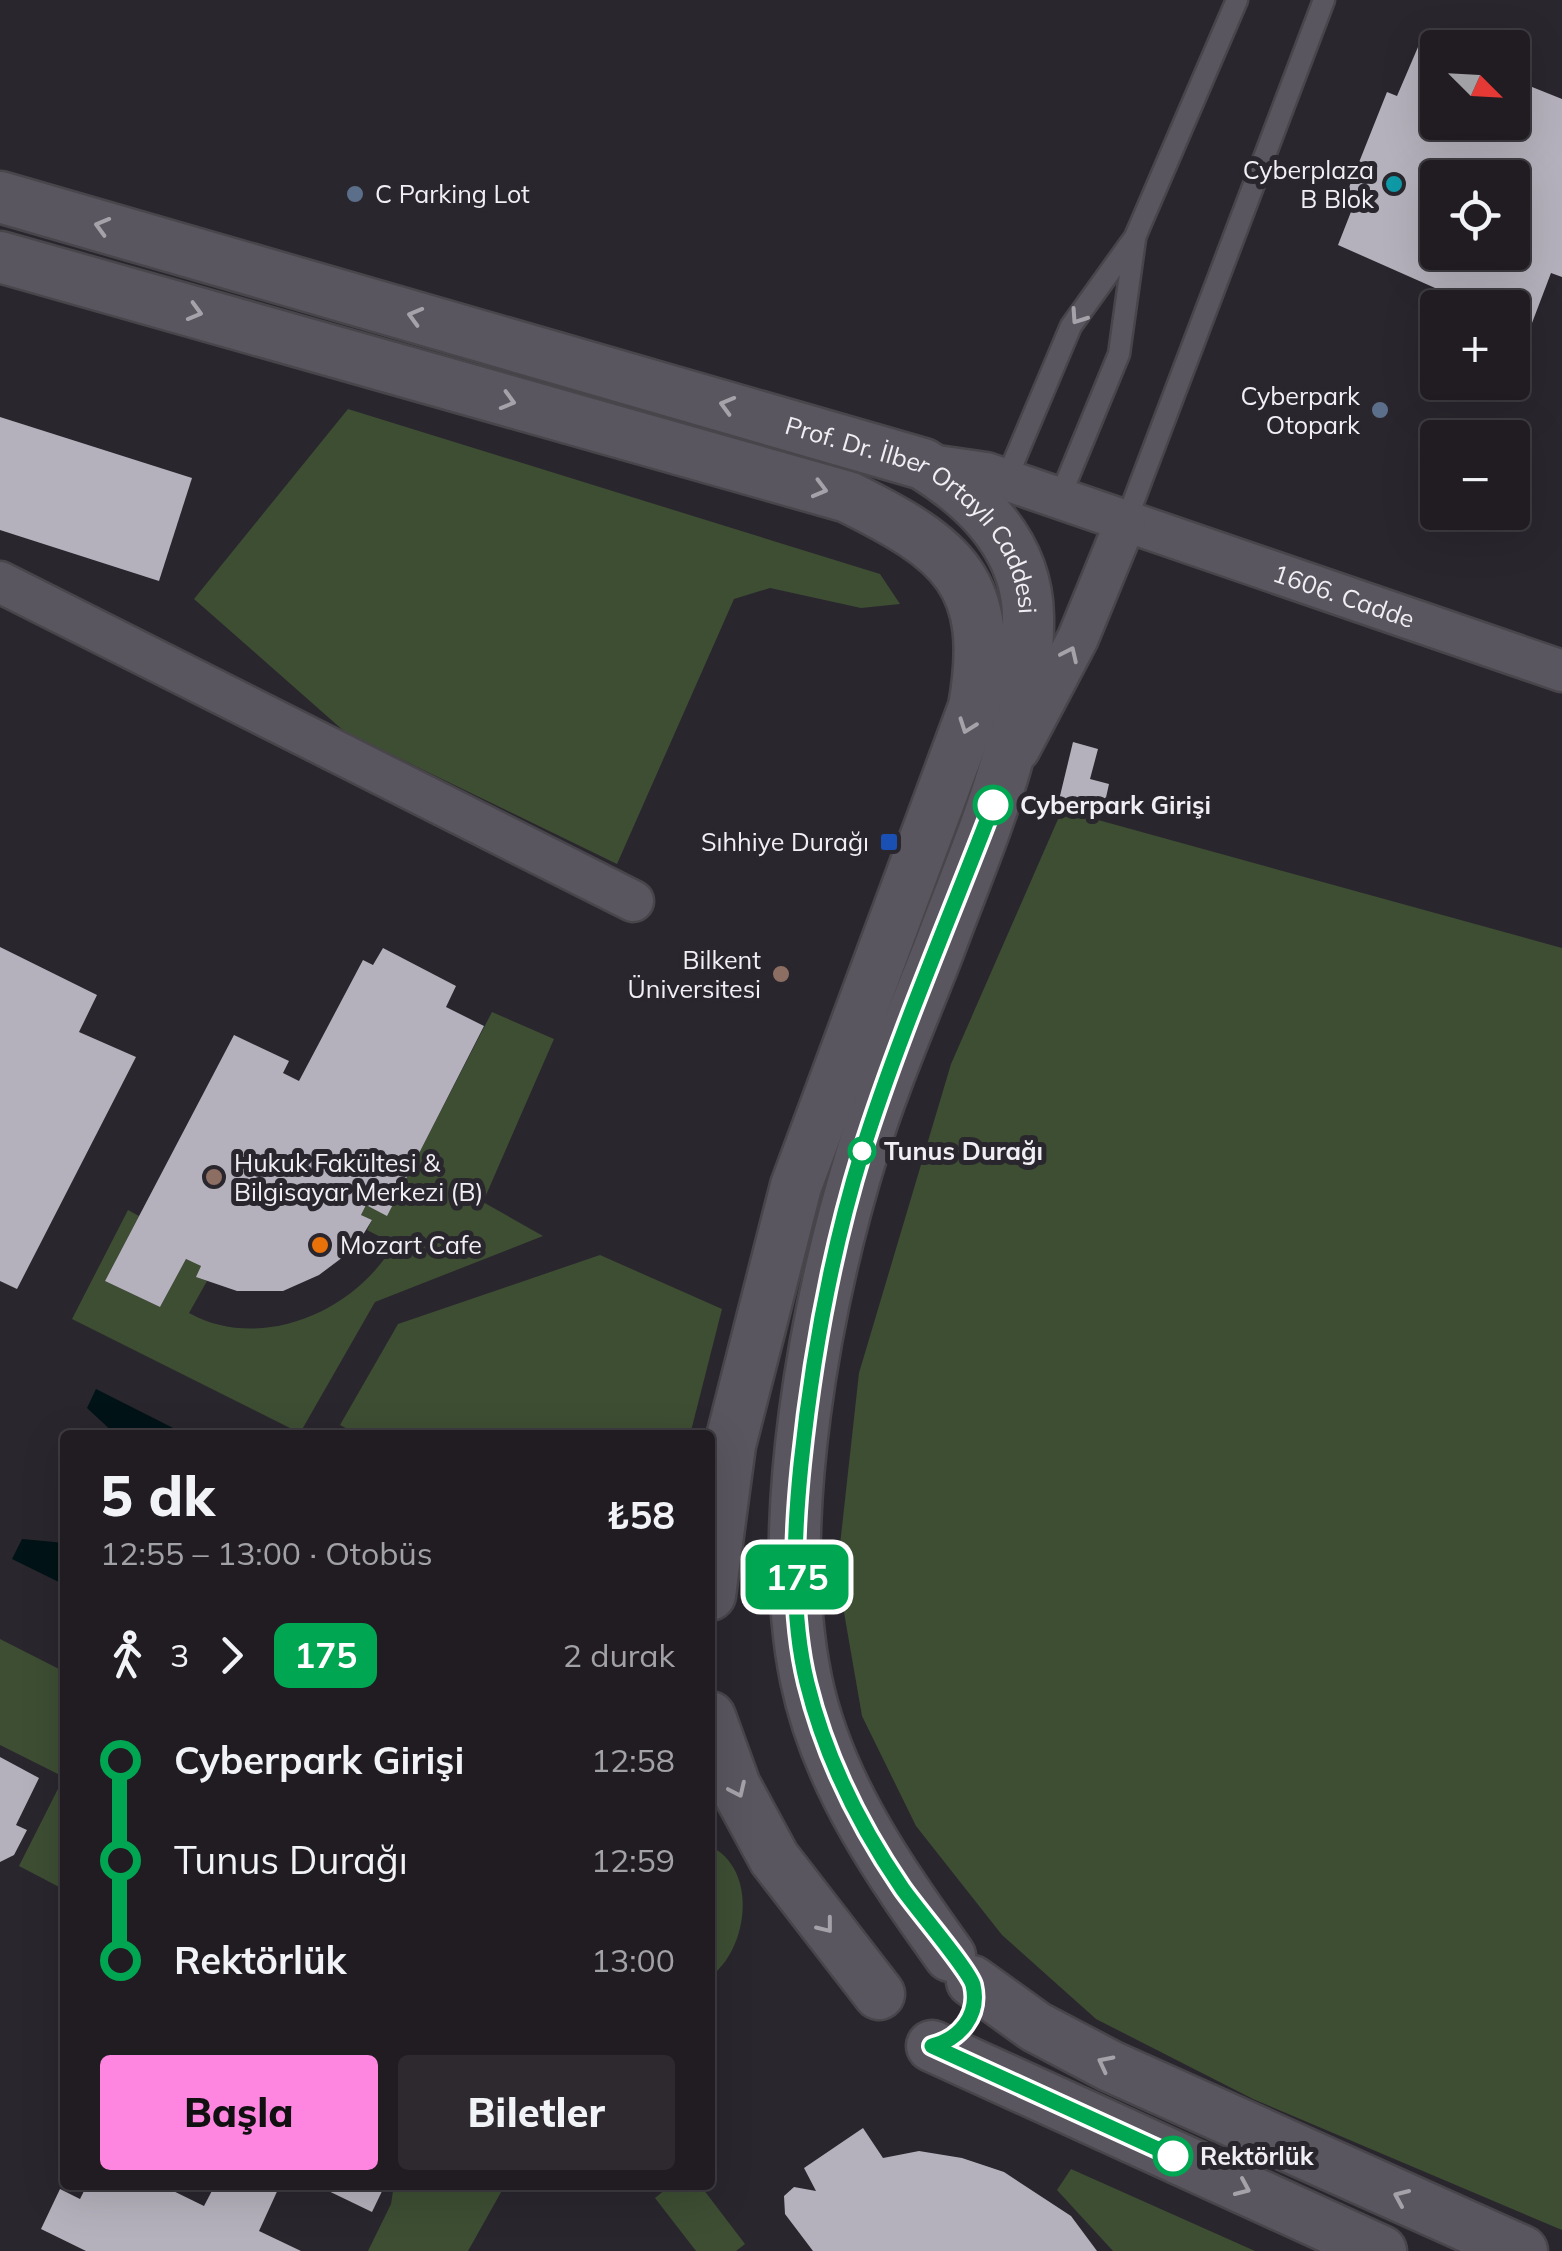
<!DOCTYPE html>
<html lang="tr">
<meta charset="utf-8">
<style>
body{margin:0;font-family:Mulish,sans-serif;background:#2d292f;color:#f1f3f6;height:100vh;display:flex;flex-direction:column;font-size:38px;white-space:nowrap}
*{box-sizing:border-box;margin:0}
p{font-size:32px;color:#a2a1a5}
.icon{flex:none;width:55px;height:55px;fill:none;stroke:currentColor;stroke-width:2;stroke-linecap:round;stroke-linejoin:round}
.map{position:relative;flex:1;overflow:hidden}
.side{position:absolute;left:60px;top:1430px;width:655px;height:760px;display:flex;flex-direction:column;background:#201c22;border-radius:10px;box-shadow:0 10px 40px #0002,0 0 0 2px #3d3a40}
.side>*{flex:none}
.badge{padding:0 20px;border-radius:15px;font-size:35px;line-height:65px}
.needle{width:65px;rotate:114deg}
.controls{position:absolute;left:1420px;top:30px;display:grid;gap:20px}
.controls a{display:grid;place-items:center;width:110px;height:110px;border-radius:10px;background:#201c22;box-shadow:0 10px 40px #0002,0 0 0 2px #3d3a40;font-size:50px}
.map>.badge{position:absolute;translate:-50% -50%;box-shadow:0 0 0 5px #fff}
.legs{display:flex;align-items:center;gap:15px;height:110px;padding:0 40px;font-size:32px}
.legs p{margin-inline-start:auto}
.head{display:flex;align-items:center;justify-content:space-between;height:170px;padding:0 40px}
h1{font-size:55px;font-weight:800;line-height:75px}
.action{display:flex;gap:20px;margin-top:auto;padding:20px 40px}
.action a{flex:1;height:115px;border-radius:10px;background:#fe85e0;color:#111;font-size:40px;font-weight:800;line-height:115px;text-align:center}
.action a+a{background:#2d292f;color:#f1f3f6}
ul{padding:0 40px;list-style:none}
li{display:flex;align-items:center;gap:35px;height:100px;font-size:38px}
li i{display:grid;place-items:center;width:15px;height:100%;margin:0 12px;background:currentColor}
li i::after{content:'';width:25px;height:25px;margin:-12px;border:8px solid;border-radius:50%;background:#201c22}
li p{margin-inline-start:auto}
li:first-child i{background:linear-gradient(#0000 50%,currentColor 0)}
li:last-child i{background:linear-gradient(currentColor 50%,#0000 0)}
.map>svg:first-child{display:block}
.green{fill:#3d4e33}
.water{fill:#001316}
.building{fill:#b5b1bc;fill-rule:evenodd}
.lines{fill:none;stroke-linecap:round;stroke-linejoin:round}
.service-casing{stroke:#48454b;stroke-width:25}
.minor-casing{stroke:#48454b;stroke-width:45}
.tertiary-casing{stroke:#48454b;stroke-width:55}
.service{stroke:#5a565f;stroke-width:20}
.minor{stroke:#5a565f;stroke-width:40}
.tertiary{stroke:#5a565f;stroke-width:50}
.oneway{stroke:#a6a2aa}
.line-1-casing{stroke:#fff;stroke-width:22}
.line-1{stroke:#00a651;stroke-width:15}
.culture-dot{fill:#0f9aa8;stroke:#2a262e;stroke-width:4}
.service-dot{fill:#5c6f8a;stroke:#2a262e;stroke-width:4}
.stop-1-dot{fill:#fff;stroke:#00a651;stroke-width:5}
.transit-dot{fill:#1a4fb4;stroke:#2a262e;stroke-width:4}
.education-dot{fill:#8d6e63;stroke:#2a262e;stroke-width:4}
.food-dot{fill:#e8710a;stroke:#2a262e;stroke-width:4}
.labels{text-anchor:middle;stroke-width:10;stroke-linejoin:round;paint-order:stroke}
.poi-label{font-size:25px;fill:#f1eef4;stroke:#2a262e;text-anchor:end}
.street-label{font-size:25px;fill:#f1eef4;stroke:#2a262e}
.stop-label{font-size:25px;font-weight:bold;fill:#f1eef4;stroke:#2a262e;text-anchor:start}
</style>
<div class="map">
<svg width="1562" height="2251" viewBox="0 0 1562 2251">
<rect width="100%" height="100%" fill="#2a262e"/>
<g class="green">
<polygon points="348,409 880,574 900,604 861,608 770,588 734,599 617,864 345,732 194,599"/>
<polygon points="1062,810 1562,948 1562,2230 1253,2099 1096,2019 1002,1935 916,1826 862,1716 837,1572 859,1373 951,1064"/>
<path d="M 492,1012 L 554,1039 L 483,1202 L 543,1236 L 375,1302 L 300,1433 L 72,1319 L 128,1210 L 139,1216 L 105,1281 L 160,1307 L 186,1259 L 201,1266 L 197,1277 L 207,1281 L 189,1313 C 261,1353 356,1311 394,1244 L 367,1230 L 372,1220 L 361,1215 L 366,1205 L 387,1215 Z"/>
<polygon points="600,1255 722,1309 690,1435 359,1435 340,1425 398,1324"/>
<polygon points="0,1639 65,1672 63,1889 19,1866 64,1777 0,1745"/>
<path d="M 710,1846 C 758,1869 749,1948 710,1977 Z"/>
<polygon points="1071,2169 1255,2251 1113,2251 1057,2190"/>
<polygon points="394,2185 505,2185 468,2251 368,2251 391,2204"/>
<polygon points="671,2185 700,2185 745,2244 736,2251 696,2251 655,2198"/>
</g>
<g class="water">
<polygon points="96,1389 187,1435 116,1435 87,1408"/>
<polygon points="22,1539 65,1543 65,1585 12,1559"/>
</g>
<g class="building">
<path d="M 1418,47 L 1438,54 L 1438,122 L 1512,122 L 1512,79 L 1562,99 L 1562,277 L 1551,273 L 1532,323 L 1512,315 L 1512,308 L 1481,302 L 1478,307 L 1338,245 L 1358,194 L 1348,190 L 1387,92 L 1397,96 ZM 1438,178 L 1512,178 L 1512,252 L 1438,252 Z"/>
<polygon points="0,417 192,478 159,581 0,530"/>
<polygon points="1073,742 1098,749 1090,779 1109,784 1103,811 1059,800"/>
<polygon points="0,947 97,995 79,1032 136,1057 17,1289 0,1281"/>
<polygon points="383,948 456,986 446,1007 484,1026 387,1216 366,1205 361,1215 372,1220 355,1248 319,1275 283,1291 237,1291 196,1277 201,1266 186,1259 160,1307 105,1281 234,1035 289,1061 283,1073 299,1081 363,960 373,965"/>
<polygon points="0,1757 39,1778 16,1825 27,1830 14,1855 0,1862"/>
<polygon points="863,2128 883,2158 919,2151 962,2158 1004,2172 1071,2216 1097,2251 813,2251 785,2214 784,2196 794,2187 816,2191 804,2168"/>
<polygon points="87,2185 161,2185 204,2206 215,2185 280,2185 259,2231 301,2251 86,2251 41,2229 60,2189 80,2199"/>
<polygon points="316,2185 385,2185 372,2212"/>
</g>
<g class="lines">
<defs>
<g id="service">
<polyline points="1006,480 1071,326 1135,237 1237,0"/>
<polyline points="1060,497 1119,354 1135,239"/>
<polyline points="1126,521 1324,0"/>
</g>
<g id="minor">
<path id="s1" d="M 923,464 L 986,473 L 1562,671"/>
<polyline points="0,582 633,901"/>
<polyline points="1019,750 1078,638 1126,521"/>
</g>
<g id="tertiary">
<path id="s2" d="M 0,197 L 923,464 C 978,498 1027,546 1028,616 C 1030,734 979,841 939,949 C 913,1016 883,1084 862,1153 C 816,1303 774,1524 806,1679 C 827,1783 890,1872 950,1956"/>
<path d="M 0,257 L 848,497 C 953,549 996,582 974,707 L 796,1186 L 730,1445 L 710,1595"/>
<polyline points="710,1717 735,1786 774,1858 879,1994"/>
<polyline points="972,1981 1036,2027 1110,2066 1522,2251"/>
<polyline points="932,2046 1381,2251"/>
</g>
</defs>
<use href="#service" class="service-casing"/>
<use href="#minor" class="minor-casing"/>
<use href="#tertiary" class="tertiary-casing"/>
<use href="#service" class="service"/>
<use href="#minor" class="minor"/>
<use href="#tertiary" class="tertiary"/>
</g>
<defs><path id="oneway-chevron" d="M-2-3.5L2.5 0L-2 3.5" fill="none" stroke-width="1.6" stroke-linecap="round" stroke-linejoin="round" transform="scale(2.5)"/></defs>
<g class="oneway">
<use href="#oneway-chevron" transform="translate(102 226) rotate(-164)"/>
<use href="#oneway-chevron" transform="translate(195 312) rotate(16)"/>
<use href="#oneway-chevron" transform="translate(415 316) rotate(-164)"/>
<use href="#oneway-chevron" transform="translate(1078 317) rotate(124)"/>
<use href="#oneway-chevron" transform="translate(508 401) rotate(16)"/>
<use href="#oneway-chevron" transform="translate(727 405) rotate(-164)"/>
<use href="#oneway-chevron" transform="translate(820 489) rotate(15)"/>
<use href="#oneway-chevron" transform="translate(1070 654) rotate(-65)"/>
<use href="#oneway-chevron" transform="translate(967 726) rotate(110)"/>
<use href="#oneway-chevron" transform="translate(738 1790) rotate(65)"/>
<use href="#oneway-chevron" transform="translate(826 1926) rotate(52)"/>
<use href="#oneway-chevron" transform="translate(1105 2063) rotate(-153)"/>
<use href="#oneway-chevron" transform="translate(1243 2188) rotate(24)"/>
<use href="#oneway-chevron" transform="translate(1401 2197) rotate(-156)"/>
</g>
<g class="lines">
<defs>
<path id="line-1" d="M 993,805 C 949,920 899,1035 862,1152 C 831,1253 812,1359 801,1464 C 794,1533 790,1614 807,1683 C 825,1756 859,1825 902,1888 C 915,1907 969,1970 973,1985 C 980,2015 960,2039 932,2046 L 1173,2156"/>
</defs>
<use href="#line-1" class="line-1-casing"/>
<use href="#line-1" class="line-1"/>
</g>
<circle class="culture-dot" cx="1394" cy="184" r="10"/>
<g class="service-dot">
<circle cx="355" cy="194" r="10"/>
<circle cx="1380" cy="410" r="10"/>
</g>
<g class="stop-1-dot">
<circle cx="993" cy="805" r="18"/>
<circle cx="862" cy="1151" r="12"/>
<circle cx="1173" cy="2156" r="18"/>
</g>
<rect class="transit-dot" x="879" y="832" width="20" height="20" rx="5"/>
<g class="education-dot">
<circle cx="781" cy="974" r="10"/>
<circle cx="214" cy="1177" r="10"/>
</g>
<circle class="food-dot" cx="320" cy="1245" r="10"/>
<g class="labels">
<g class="poi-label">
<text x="1374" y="179">Cyberplaza<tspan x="1374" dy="29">B Blok</tspan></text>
<text x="375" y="203" text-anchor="start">C Parking Lot</text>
<text x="1360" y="405">Cyberpark<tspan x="1360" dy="29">Otopark</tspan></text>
<text x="869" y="851">Sıhhiye Durağı</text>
<text x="761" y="969">Bilkent<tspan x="761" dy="29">Üniversitesi</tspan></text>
<text x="234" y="1172" text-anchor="start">Hukuk Fakültesi &amp;<tspan x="234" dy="29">Bilgisayar Merkezi (B)</tspan></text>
<text x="340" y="1254" text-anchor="start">Mozart Cafe</text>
</g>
<g class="street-label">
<text dy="9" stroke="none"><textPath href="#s2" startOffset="985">Prof. Dr. İlber Ortaylı Caddesi</textPath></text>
<text dy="9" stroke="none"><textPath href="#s1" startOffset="442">1606. Cadde</textPath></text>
</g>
<g class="stop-label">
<text x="1020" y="814">Cyberpark Girişi</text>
<text x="884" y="1160">Tunus Durağı</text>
<text x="1200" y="2165">Rektörlük</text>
</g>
</g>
</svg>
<div class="controls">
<a><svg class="needle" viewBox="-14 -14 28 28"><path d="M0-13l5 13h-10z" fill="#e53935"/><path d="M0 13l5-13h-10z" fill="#a2a1a5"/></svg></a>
<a><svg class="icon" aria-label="locate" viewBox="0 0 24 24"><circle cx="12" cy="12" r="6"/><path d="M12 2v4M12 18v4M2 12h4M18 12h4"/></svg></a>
<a>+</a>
<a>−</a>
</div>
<b class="badge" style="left:797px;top:1577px;background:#00a651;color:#fff">175</b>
<section class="side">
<div class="head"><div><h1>5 dk</h1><p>12:55 – 13:00 · Otobüs</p></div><b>₺58</b></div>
<div class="legs"><svg class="icon" aria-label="walk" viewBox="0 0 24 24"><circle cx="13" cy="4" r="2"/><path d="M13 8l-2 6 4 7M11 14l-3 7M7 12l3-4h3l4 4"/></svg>3<svg class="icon" aria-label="forward" viewBox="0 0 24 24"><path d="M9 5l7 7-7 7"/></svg><b class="badge" style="background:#00a651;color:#fff">175</b><p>2 durak</p></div>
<ul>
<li><i style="color:#00a651"></i><b>Cyberpark Girişi</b><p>12:58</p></li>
<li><i style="color:#00a651"></i><span>Tunus Durağı</span><p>12:59</p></li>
<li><i style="color:#00a651"></i><b>Rektörlük</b><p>13:00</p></li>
</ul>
<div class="action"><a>Başla</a><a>Biletler</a></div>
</section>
</div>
